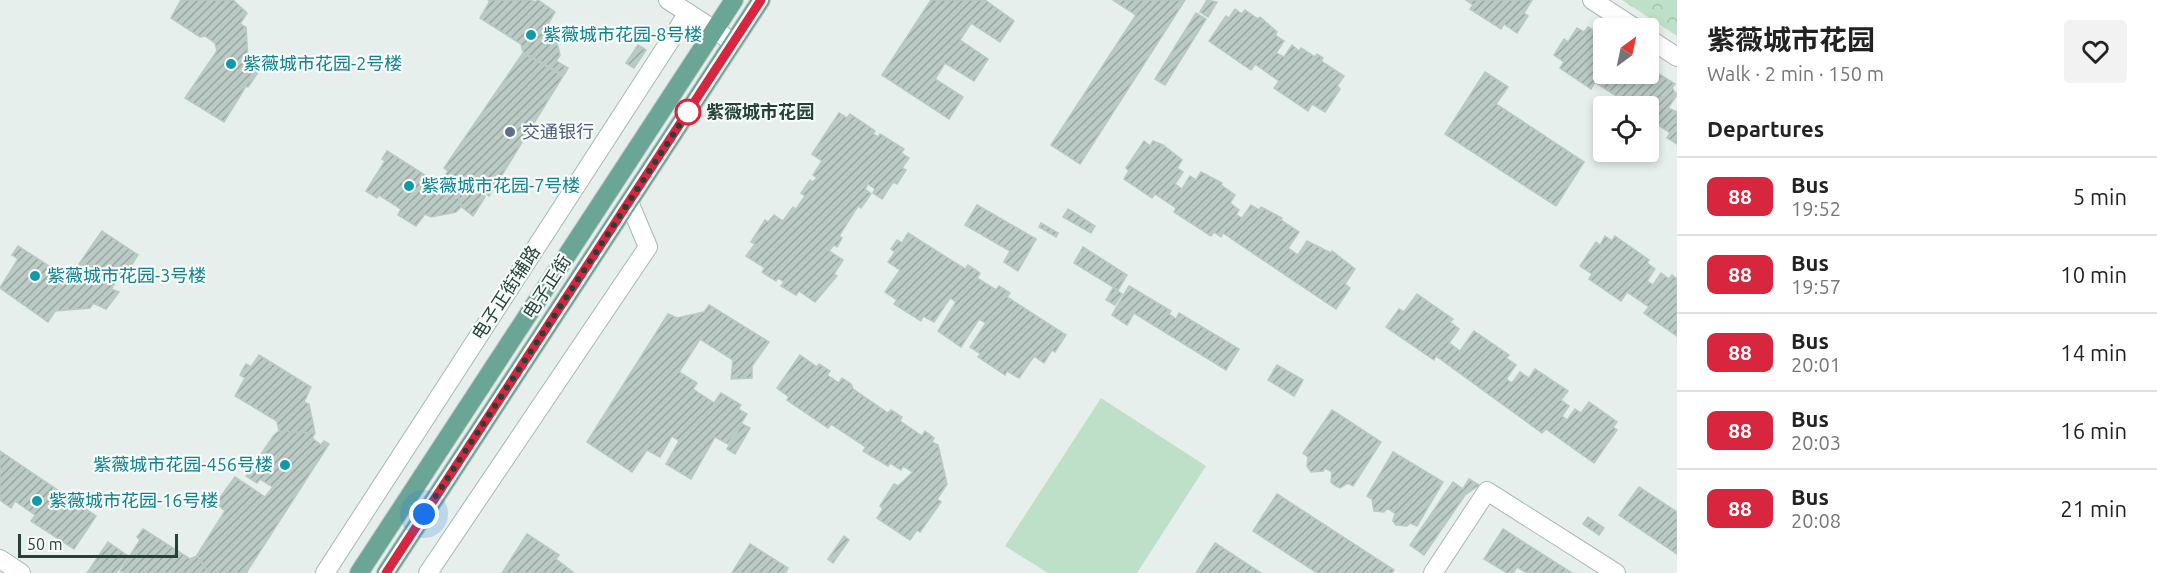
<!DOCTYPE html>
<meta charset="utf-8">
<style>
body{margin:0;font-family:Ubuntu,"Noto Sans SC",sans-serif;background:#f2f2f2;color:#222;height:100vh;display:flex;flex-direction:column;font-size:22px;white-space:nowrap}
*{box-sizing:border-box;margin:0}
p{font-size:20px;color:#767676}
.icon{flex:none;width:33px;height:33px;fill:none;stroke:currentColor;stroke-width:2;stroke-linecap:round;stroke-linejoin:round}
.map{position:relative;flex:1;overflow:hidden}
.drawer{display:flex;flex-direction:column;background:#fff;width:480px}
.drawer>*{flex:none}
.badge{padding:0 12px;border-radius:9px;font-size:21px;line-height:39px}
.needle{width:39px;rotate:33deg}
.controls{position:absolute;left:1593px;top:18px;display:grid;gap:12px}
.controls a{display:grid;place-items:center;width:66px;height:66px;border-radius:6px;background:#fff;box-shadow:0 3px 9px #0003;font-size:30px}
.scale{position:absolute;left:18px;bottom:15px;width:160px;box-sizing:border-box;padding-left:6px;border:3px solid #24423a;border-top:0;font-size:16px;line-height:21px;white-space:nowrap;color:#24423a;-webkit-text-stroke:4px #f7fbf9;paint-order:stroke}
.you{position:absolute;width:30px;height:30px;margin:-15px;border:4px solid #fff;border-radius:50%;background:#1a73e8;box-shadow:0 0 0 9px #1a73e833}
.map>.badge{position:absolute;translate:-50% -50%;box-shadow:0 0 0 3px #fff}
h2{padding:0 30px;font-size:22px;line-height:54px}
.round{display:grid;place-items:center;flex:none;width:63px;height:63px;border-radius:6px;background:#f2f2f2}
.summary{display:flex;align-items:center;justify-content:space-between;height:102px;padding:0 30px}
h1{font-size:28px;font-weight:700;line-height:45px}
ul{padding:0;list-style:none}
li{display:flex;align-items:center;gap:18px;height:78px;padding:0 30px;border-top:2px solid #e0e0e0}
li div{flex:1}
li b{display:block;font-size:22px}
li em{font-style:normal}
li .badge{min-width:66px;font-weight:700;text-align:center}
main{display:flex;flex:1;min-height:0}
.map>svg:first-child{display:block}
.grass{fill:#bfe0c8}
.forest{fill:url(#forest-crowns)}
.building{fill:url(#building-hatch);stroke:#b8c9c2;stroke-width:1.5}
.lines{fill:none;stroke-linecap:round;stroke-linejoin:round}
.minor-casing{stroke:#a8b8b2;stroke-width:20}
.major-casing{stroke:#c2cac8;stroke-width:20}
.minor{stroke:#fff;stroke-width:18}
.major{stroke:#6aa596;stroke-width:18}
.line-casing{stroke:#fff;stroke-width:14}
.line{stroke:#d7263d;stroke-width:9}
.walk{stroke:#24423a;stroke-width:6;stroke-dasharray:0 10.8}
.culture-dot{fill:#0f9aa8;stroke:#f7fbf9;stroke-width:2}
.stop-dot{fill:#fff;stroke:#d7263d;stroke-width:3}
.service-dot{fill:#5c6f8a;stroke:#f7fbf9;stroke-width:2}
.labels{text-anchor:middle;stroke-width:4.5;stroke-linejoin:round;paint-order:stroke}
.culture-label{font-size:18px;fill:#0d838f;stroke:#f7fbf9;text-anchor:start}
.stop-label{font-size:18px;font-weight:bold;fill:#24423a;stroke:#f7fbf9;text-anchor:start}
.service-label{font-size:18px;fill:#4e5e75;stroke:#f7fbf9;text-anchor:start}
.street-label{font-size:18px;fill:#24423a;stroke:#f7fbf9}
</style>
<main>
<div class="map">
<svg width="1677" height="573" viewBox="0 0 1677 573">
<defs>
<pattern id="forest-crowns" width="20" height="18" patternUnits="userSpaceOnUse" patternTransform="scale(1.5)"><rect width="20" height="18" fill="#bfe0c8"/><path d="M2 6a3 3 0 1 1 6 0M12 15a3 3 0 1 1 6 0" fill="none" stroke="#a4c1ad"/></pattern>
<pattern id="building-hatch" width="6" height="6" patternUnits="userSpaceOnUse" patternTransform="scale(1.5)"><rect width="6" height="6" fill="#bbcac4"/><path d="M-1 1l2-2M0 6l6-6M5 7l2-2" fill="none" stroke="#98a6a0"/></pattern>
</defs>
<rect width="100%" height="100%" fill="#e6efeb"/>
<polygon class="grass" points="1101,398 1206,466 1137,573 1048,573 1005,546"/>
<polygon class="forest" points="1622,0 1677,0 1677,36"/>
<g class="building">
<polygon points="181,0 233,0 247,13 240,24 246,27 248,60 261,68 248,87 246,86 224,122 185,98 217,51 215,43 205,36 200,37 171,18"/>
<polygon points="488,0 531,0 535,2 538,0 555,12 548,24 553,26 560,55 556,61 568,68 564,75 523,52 521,44 480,18 490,1"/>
<polygon points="931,0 985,0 1014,21 1000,42 971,23 960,40 988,59 974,81 945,63 935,79 963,97 949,119 882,75"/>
<polygon points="1113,0 1185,0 1080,164 1051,145 1136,15"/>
<polygon points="1207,0 1217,2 1208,17 1200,12"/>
<polygon points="1466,0 1532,0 1524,13 1528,16 1517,33 1504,24 1501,29 1470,9 1473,5"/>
<polygon points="1235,9 1242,14 1245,10 1258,19 1260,17 1277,32 1275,35 1284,41 1276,53 1284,57 1292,45 1299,51 1301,48 1315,57 1317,54 1323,58 1321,61 1344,76 1337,86 1340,89 1325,112 1312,104 1308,111 1274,88 1279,81 1255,64 1251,70 1209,41 1226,16 1229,18"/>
<polygon points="1196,13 1206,19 1165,85 1155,79"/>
<polygon points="1588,27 1604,37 1604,74 1617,74 1623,77 1625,74 1648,74 1648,67 1675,84 1672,88 1677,95 1668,108 1677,112 1677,144 1667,138 1670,133 1651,120 1648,123 1648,106 1618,106 1614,104 1618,97 1595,82 1591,89 1560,68 1564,62 1554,55 1564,39 1568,42 1577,28 1584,32"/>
<polygon points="638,45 646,50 634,68 626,63"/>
<polygon points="523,53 563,76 489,196 483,191 485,197 473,216 462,207 459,196 443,179 448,171 444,168"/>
<polygon points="1485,72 1508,87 1496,104 1584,162 1556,206 1445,134"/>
<polygon points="839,113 847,118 850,114 875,131 873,134 878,137 880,134 904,149 901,153 909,158 902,168 906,170 897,184 893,182 882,199 873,193 875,189 868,184 865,189 871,194 861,208 858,206 839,236 842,238 837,247 834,245 829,251 843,260 834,274 837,276 815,302 799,291 796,295 781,286 784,282 778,278 776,281 762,272 765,268 746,256 755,244 751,242 765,220 768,222 774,215 783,221 793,207 796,209 805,196 801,193 810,180 813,182 817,178 813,175 822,161 812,154"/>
<polygon points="1144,141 1150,146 1153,141 1163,145 1182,160 1177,168 1183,172 1175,184 1182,189 1190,176 1196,180 1201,172 1222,183 1221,185 1235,195 1230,203 1239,210 1236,215 1242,218 1251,205 1259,210 1261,207 1282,218 1281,220 1299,232 1288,248 1298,255 1307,241 1331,253 1332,251 1355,269 1345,284 1350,288 1336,309 1223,233 1221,237 1214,232 1211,236 1174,212 1176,208 1155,194 1152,198 1124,179 1129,171 1126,168"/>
<polygon points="387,151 434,181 442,179 458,196 461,207 456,212 431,217 425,214 416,226 398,215 401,209 379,195 377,198 366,191 385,161 382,159"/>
<polygon points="977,205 1036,239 1018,271 1004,262 1010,251 965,225"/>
<polygon points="1068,209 1095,226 1091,233 1063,217"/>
<polygon points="1041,223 1058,233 1056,237 1039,227"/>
<polygon points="102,231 138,255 129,269 126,267 111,289 119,292 106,309 93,303 90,308 55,311 48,322 0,288 18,259 12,255 18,246 66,277 72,274"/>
<polygon points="908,233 965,269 968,265 980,273 977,278 996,290 999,286 1010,293 1007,297 1066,335 1055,352 1052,350 1044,363 1034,356 1019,378 1007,371 1005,375 978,357 981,354 970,347 986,323 979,319 961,347 938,331 956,302 950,298 934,322 923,316 921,321 894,304 897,300 885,292 900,270 888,262 895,252 891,249 897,240 902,243"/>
<polygon points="1605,236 1612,241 1615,236 1649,260 1647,263 1655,269 1647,281 1653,285 1661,273 1669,279 1672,275 1677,279 1677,336 1644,313 1649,307 1627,292 1621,301 1589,279 1592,274 1580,266 1596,242 1600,245"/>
<polygon points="1083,247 1127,275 1118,290 1074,263"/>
<polygon points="1129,286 1171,311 1169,314 1176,319 1179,313 1239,349 1226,370 1134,313 1127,325 1112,315"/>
<polygon points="1113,288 1122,294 1115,305 1106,300"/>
<polygon points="1417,294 1453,319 1450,322 1459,329 1449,343 1460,351 1474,331 1509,355 1506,358 1516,365 1506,379 1512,383 1520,372 1529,378 1535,369 1568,391 1561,400 1569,406 1562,416 1567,420 1575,409 1581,413 1589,402 1617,422 1613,427 1617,430 1594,463 1546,429 1542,433 1436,356 1434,360 1386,327 1399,309 1404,312"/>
<polygon points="709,305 769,342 752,366 752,378 731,379 733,360 700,339 679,372 697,383 693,389 714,403 721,393 741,405 738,409 747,414 728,444 715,437 691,479 666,464 679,441 672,436 660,457 647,450 632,472 587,442 668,314 677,318 704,312"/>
<polygon points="259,355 311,387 304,402 309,404 315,433 312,438 321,445 324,441 329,444 246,573 209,573 197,555 225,511 216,503 235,477 265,497 273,487 260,479 257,483 246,476 274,435 279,431 314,433 279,431 277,421 235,396 245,378 240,375 243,369 246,364 251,367"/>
<polygon points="800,355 817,367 819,364 830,371 827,375 839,383 842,378 851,384 853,389 888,413 891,410 902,417 900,421 922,436 925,431 934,438 932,442 938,445 947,484 937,499 941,502 920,532 917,530 910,540 877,518 883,509 880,506 894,484 898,486 913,472 903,466 901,470 890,463 888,466 863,451 866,447 831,424 828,428 787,400 789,397 777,388"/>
<polygon points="1277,365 1303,380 1294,396 1268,380"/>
<polygon points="1332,410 1381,442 1353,486 1348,483 1340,488 1334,485 1331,482 1332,472 1325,468 1323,471 1311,472 1307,466 1308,457 1303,453"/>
<polygon points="742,424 750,428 735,454 727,449"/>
<polygon points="0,451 96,516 74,549 31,521 35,515 15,501 11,508 0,500"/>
<polygon points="1393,452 1443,482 1417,526 1410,523 1407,526 1396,525 1393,521 1395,513 1387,508 1384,512 1374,511 1372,499 1367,496"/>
<polygon points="1469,479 1479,485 1465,495 1424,555 1410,545 1453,482 1463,489"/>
<polygon points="1639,487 1677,512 1677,554 1619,515"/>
<polygon points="1277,494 1394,570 1392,573 1317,573 1253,531"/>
<polygon points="1588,517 1604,528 1599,535 1583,524"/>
<polygon points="143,529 190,559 197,556 209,573 124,573 120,571 140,540 137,537"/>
<polygon points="1503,529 1572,573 1527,573 1517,567 1513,573 1507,573 1484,559"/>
<polygon points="527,534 559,555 556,559 574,573 502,573"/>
<polygon points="844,536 849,540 833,563 828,559"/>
<polygon points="108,542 128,556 116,573 87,573"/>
<polygon points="1215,543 1261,573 1196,573"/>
<polygon points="750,544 788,568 785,573 732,573"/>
</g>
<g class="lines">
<defs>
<g id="minor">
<polyline points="668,0 733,42"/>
<polyline points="1592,0 1635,28"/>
<polyline points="1648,38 1677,57"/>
<polyline points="0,559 21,573"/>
<polyline points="325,573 688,13"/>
<polyline points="428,573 648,247 629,202"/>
<polyline points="1433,573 1487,491 1616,573"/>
</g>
<g id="major">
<polyline points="359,573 734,0"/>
<polyline points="386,573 761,0"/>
</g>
</defs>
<use href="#minor" class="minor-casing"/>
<use href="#major" class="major-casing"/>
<use href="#minor" class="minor"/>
<use href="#major" class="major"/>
</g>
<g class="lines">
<defs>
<polyline id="line" points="386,573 761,0"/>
</defs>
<use href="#line" class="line-casing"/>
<use href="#line" class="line"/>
<polyline class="walk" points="424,514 688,112"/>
</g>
<g class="culture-dot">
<circle cx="531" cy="35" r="6"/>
<circle cx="231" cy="64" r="6"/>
<circle cx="409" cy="186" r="6"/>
<circle cx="35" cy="276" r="6"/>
<circle cx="285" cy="465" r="6"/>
<circle cx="37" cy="501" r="6"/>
</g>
<circle class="stop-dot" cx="688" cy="112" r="12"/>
<circle class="service-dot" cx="510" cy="132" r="6"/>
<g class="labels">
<g class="culture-label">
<text x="543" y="41">紫薇城市花园-8号楼</text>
<text x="243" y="70">紫薇城市花园-2号楼</text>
<text x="421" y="192">紫薇城市花园-7号楼</text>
<text x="47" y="282">紫薇城市花园-3号楼</text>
<text x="273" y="471" text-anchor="end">紫薇城市花园-456号楼</text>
<text x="49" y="507">紫薇城市花园-16号楼</text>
</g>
<g class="stop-label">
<text x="706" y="118">紫薇城市花园</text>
</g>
<g class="service-label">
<text x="522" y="138">交通银行</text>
</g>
<g class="street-label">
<text transform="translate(547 287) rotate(-57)" y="6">电子正街</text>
<text transform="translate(506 293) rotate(-57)" y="6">电子正街辅路</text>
</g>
</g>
</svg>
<div class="controls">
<a><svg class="needle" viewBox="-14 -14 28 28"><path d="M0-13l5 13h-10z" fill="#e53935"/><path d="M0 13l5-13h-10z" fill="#767676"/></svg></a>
<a><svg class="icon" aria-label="locate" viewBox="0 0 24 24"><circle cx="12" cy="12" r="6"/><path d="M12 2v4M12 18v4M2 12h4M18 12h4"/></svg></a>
</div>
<div class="scale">50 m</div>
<div class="you" style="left:424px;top:514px"></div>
</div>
<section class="drawer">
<div class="summary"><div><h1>紫薇城市花园</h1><p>Walk · 2 min · 150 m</p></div><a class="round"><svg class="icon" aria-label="heart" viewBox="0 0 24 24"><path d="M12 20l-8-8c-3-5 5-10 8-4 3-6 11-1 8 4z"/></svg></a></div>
<h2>Departures</h2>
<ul>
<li><span class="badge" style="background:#d7263d;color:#fff">88</span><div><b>Bus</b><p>19:52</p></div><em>5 min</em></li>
<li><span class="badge" style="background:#d7263d;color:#fff">88</span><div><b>Bus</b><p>19:57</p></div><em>10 min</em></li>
<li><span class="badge" style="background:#d7263d;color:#fff">88</span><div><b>Bus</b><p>20:01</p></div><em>14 min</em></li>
<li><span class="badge" style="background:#d7263d;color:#fff">88</span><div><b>Bus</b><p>20:03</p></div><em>16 min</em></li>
<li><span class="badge" style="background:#d7263d;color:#fff">88</span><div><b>Bus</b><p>20:08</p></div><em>21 min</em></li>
</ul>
</section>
</main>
